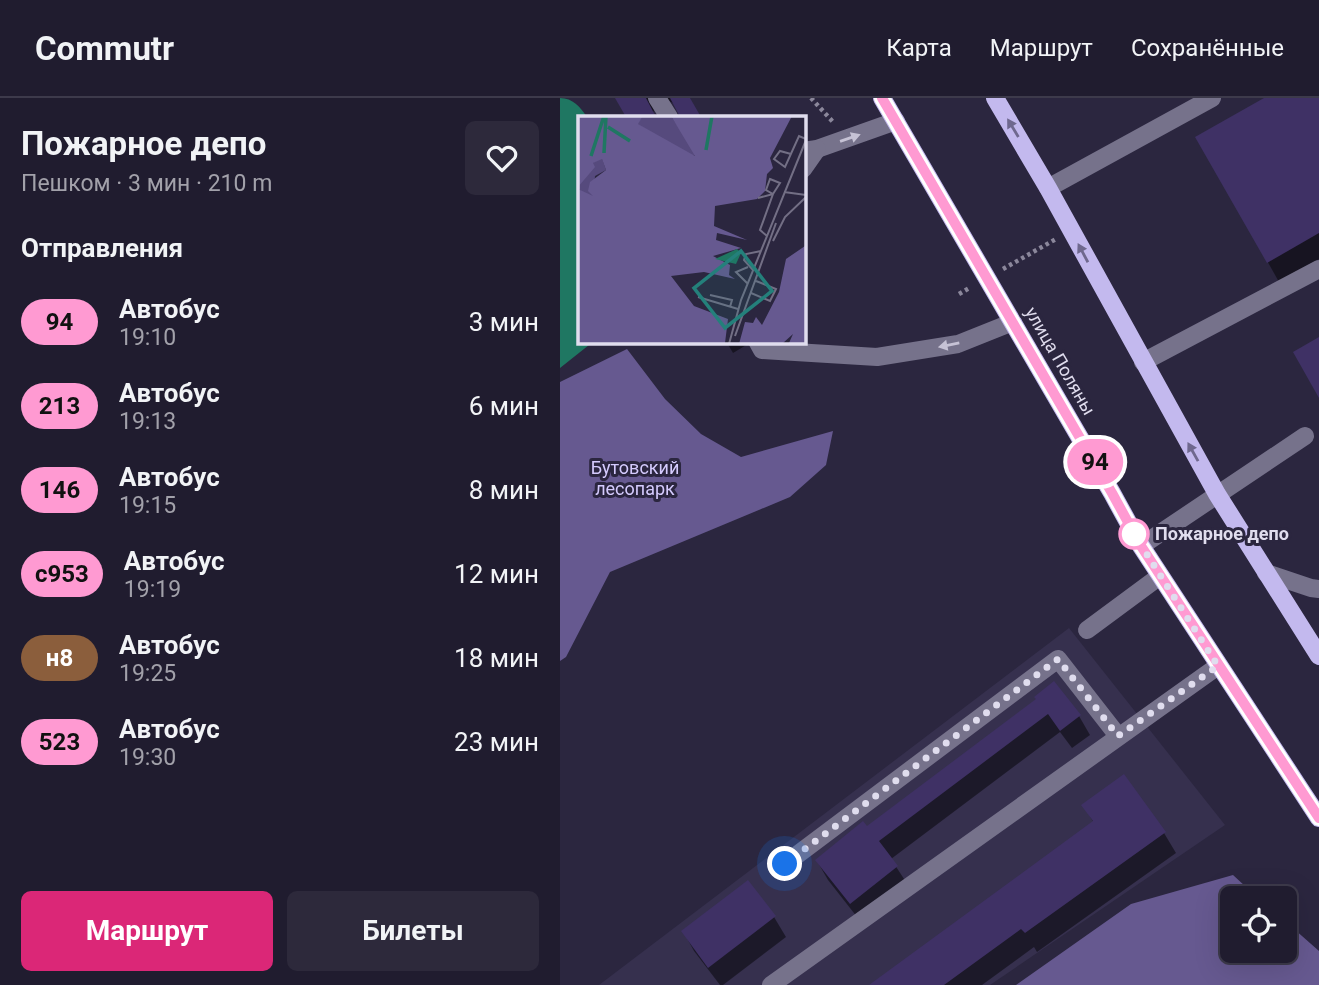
<!DOCTYPE html>
<html lang="ru">
<meta charset="utf-8">
<style>
body{margin:0;font-family:Roboto,sans-serif;background:#2d293b;color:#f1f3f6;height:100vh;display:flex;flex-direction:column;font-size:26px;white-space:nowrap}
*{box-sizing:border-box;margin:0}
p{font-size:23px;color:#a2a1aa}
.icon{flex:none;width:38px;height:38px;fill:none;stroke:currentColor;stroke-width:2;stroke-linecap:round;stroke-linejoin:round}
.map{position:relative;flex:1;overflow:hidden}
.details{display:flex;flex-direction:column;background:#201c2f;width:560px}
.details>*{flex:none}
.badge{padding:0 14px;border-radius:23px;font-size:24px;line-height:46px}
.controls{position:absolute;left:660px;top:788px;display:grid;gap:14px}
.controls a{display:grid;place-items:center;width:77px;height:77px;border-radius:10px;background:#201c2f;box-shadow:0 7px 28px #0002,0 0 0 2px #3d3a4b;font-size:35px}
.you{position:absolute;width:35px;height:35px;margin:-18px;border:5px solid #fff;border-radius:50%;background:#1a73e8;box-shadow:0 0 0 10px #1a73e833}
.map>.badge{position:absolute;translate:-50% -50%;box-shadow:0 0 0 4px #fff}
h2{padding:0 21px;font-size:26px;line-height:63px}
.round{display:grid;place-items:center;flex:none;width:74px;height:74px;border-radius:10px;background:#2d293b}
.head{display:flex;align-items:center;justify-content:space-between;height:119px;padding:0 21px}
h1{font-size:33px;font-weight:700;line-height:52px}
.action{display:flex;gap:14px;margin-top:auto;padding:14px 21px}
.action a{flex:1;height:80px;border-radius:10px;background:#db2777;color:#fff;font-size:28px;font-weight:700;line-height:80px;text-align:center}
.action a+a{background:#2d293b;color:#f1f3f6}
ul{padding:0;list-style:none}
li{display:flex;align-items:center;gap:21px;height:84px;padding:0 21px}
li div{flex:1}
li b{display:block;font-size:26px}
li em{font-style:normal}
li .badge{min-width:77px;font-weight:700;text-align:center}
header{display:flex;align-items:center;gap:42px;box-sizing:border-box;height:98px;padding:0 35px;background:#201c2f;border-bottom:2px solid #3d3a4b}
header strong{font-size:33px}
nav{display:flex;gap:38px;margin-inline-start:auto;font-size:24px}
main{display:flex;flex:1;min-height:0}
.map>svg:first-child{display:block}
.built{fill:#36304e}
.forest{fill:#665990}
.water{fill:#1f7762}
.shadow{fill:#0007}
.building{fill:#3f3165}
.lines{fill:none;stroke-linecap:round;stroke-linejoin:round}
.path{stroke:#8b879b;stroke-width:4.5;stroke-dasharray:3.5 3.5;stroke-linecap:butt}
.minor{stroke:#76728b;stroke-width:18}
.major{stroke:#c3b9ee;stroke-width:18}
.oneway{fill:#6f688e}
.oneway2{fill:#c6c2d5}
.line-casing{stroke:#fff;stroke-width:16}
.line{stroke:#ff9ad2;stroke-width:10}
.walk{stroke:#e0ddee;stroke-width:7;stroke-dasharray:0 12.6}
.stop-dot{fill:#fff;stroke:#ff9ad2;stroke-width:3.5}
.labels{text-anchor:middle;stroke-width:6;stroke-linejoin:round;paint-order:stroke}
.street-label{font-size:18px;fill:#e0ddee;stroke:#2b263f}
.park-label{font-size:18px;fill:#d5cbfe;stroke:#2b263f}
.stop-label{font-size:18px;font-weight:bold;fill:#e0ddee;stroke:#2b263f;text-anchor:start}
.inset-river{fill:none;stroke:#1f7762;stroke-width:3.5}
.inset-road{fill:none;stroke:#736f85;stroke-width:2}
.view{fill:#24807b;fill-opacity:0.15;stroke:#24807b;stroke-width:3.5}
.inset-edge{fill:none;stroke:#e0ddee;stroke-width:3.5}
</style>
<header>
<strong>Commutr</strong>
<nav><a>Карта</a><a>Маршрут</a><a>Сохранённые</a></nav>
</header>
<main>
<section class="details">
<div class="head"><div><h1>Пожарное депо</h1><p>Пешком · 3 мин · 210 m</p></div><a class="round"><svg class="icon" aria-label="heart" viewBox="0 0 24 24"><path d="M12 20l-8-8c-3-5 5-10 8-4 3-6 11-1 8 4z"/></svg></a></div>
<h2>Отправления</h2>
<ul>
<li><span class="badge" style="background:#ff9ad2;color:#111">94</span><div><b>Автобус</b><p>19:10</p></div><em>3 мин</em></li>
<li><span class="badge" style="background:#ff9ad2;color:#111">213</span><div><b>Автобус</b><p>19:13</p></div><em>6 мин</em></li>
<li><span class="badge" style="background:#ff9ad2;color:#111">146</span><div><b>Автобус</b><p>19:15</p></div><em>8 мин</em></li>
<li><span class="badge" style="background:#ff9ad2;color:#111">с953</span><div><b>Автобус</b><p>19:19</p></div><em>12 мин</em></li>
<li><span class="badge" style="background:#8b5e3c;color:#fff">н8</span><div><b>Автобус</b><p>19:25</p></div><em>18 мин</em></li>
<li><span class="badge" style="background:#ff9ad2;color:#111">523</span><div><b>Автобус</b><p>19:30</p></div><em>23 мин</em></li>
</ul>
<div class="action"><a>Маршрут</a><a>Билеты</a></div>
</section>
<div class="map">
<svg width="759" height="887" viewBox="0 0 759 887">
<rect width="100%" height="100%" fill="#2b263f"/>
<polygon class="built" points="509,530 665,727 430,887 39,887"/>
<g class="forest">
<polygon points="67,251 105,301 141,336 181,359 273,333 266,367 230,399 50,474 6,559 0,563 0,284"/>
<polygon points="673,777 698,800 672,800 672,852 724,852 725,823 759,853 759,887 456,887 571,806"/>
</g>
<path class="water" d="M 0,0 C 13,0 20,9 27,19 L 19,19 L 19,243 L 34,243 L 0,270 Z"/>
<g class="shadow">
<polygon points="57,0 128,0 139,19 121,19 116,7 106,1 98,4 92,16 94,19 68,19"/>
<polygon points="707,0 759,0 759,161 719,184 638,40"/>
<polygon points="166,243 193,243 173,255"/>
<polygon points="478,602 519,618 530,637 512,650 500,634 331,761 348,787 301,824 268,782 257,763 307,730"/>
<polygon points="523,707 604,735 616,755 477,854 474,849 422,887 322,887 319,882 534,725"/>
<polygon points="214,819 226,839 163,887 160,887 134,853 123,833"/>
</g>
<g class="building">
<polygon points="55,0 86,0 96,19 66,19"/>
<polygon points="110,0 130,0 141,19 120,19"/>
<polygon points="704,0 759,0 759,135 707,165 635,39"/>
<polygon points="759,239 759,300 733,254"/>
<polygon points="494,583 521,617 500,633 488,616 319,743 338,768 290,806 255,762 303,723 307,728 476,601 474,599"/>
<polygon points="564,676 606,734 465,835 461,831 384,887 309,887 533,723 521,707"/>
<polygon points="188,782 216,818 148,870 121,833"/>
</g>
<g class="lines">
<g class="path">
<polyline points="251,0 274,25"/>
<polyline points="443,171 496,141"/>
<polyline points="399,196 411,189"/>
</g>
<g class="minor">
<polyline points="97,0 109,19"/>
<polyline points="243,53 257,51 336,23"/>
<polyline points="243,71 257,51"/>
<polyline points="488,90 652,0"/>
<polyline points="197,243 202,252 317,259 398,246 453,224"/>
<polyline points="583,264 759,171"/>
<polyline points="581,448 745,338"/>
<polyline points="706,475 751,490 759,491"/>
<polyline points="527,532 600,478"/>
<polyline points="225,766 498,561 558,638"/>
<polyline points="211,887 658,568"/>
</g>
<g class="major">
<polyline points="322,0 552,395 581,448 759,720"/>
<polyline points="435,0 488,90 657,396 759,558"/>
</g>
</g>
<defs><path id="oneway-solid" d="M-6-.8H1V-3.2L6.5 0L1 3.2V.8H-6Z" transform="scale(1.75)"/></defs>
<g class="oneway">
<use href="#oneway-solid" transform="translate(453 30) rotate(-121)"/>
<use href="#oneway-solid" transform="translate(523 155) rotate(-118)"/>
<use href="#oneway-solid" transform="translate(633 354) rotate(-119)"/>
</g>
<g class="oneway2">
<use href="#oneway-solid" transform="translate(290 40) rotate(-19)"/>
<use href="#oneway-solid" transform="translate(389 247) rotate(169)"/>
</g>
<g class="lines">
<defs>
<polyline id="line" points="322,0 552,395 581,448 759,720"/>
</defs>
<use href="#line" class="line-casing"/>
<use href="#line" class="line"/>
<polyline class="walk" points="225,766 498,561 558,638 658,568 574,436"/>
</g>
<circle class="stop-dot" cx="574" cy="436" r="14"/>
<g class="labels">
<g class="street-label">
<text transform="translate(500 263) rotate(60)" y="6">улица Поляны</text>
</g>
<g class="park-label">
<text x="75" y="376">Бутовский<tspan x="75" dy="21">лесопарк</tspan></text>
</g>
<g class="stop-label">
<text x="595" y="442">Пожарное депо</text>
</g>
</g>
<g transform="translate(18 18)">
<rect width="228" height="228" fill="#2b263f"/>
<path d="M 65,0 L 93,0 L 119,39 L 113,40 L 59,8 ZM 24,42 L 28,54 L 17,60 L 15,81 L 4,77 L 0,71 L 14,47 Z" fill="#564a7d"/>
<path d="M 0,0 L 65,0 L 60,8 L 117,40 L 93,0 L 214,0 L 192,42 L 195,52 L 189,58 L 187,75 L 179,83 L 137,90 L 136,110 L 169,124 L 139,117 L 138,124 L 163,132 L 135,140 L 152,149 L 151,159 L 157,163 L 126,156 L 93,160 L 116,190 L 150,203 L 147,227 L 0,227 L 0,73 L 15,80 L 10,75 L 12,66 L 28,54 L 24,43 L 15,47 L 17,51 L 0,71 ZM 227,130 L 227,227 L 211,227 L 215,218 L 205,227 L 161,228 L 167,206 L 175,207 L 178,201 L 184,209 L 201,176 L 208,143 Z" fill="#665990"/>
<path d="M 159,133 L 163,137 L 158,148 L 137,143 Z" fill="#1f7762"/>
<path class="inset-river" d="M 30,11 L 52,25M 128,34 L 134,0M 26,37 L 28,0M 13,40 L 26,0"/>
<path class="inset-road" d="M 213,38 L 202,35 L 196,43 L 207,51 L 221,20 L 228,23M 192,63 L 202,67 L 195,78 L 188,74 ZM 206,76 L 228,79M 180,82 L 195,78 L 182,114 L 189,120M 195,125 L 207,101 L 228,81M 175,154 L 166,144 L 168,138 L 183,135M 170,168 L 158,156 L 170,151M 173,177 L 192,185 L 198,173 L 178,165M 132,179 L 154,184 L 152,191M 120,181 L 160,193M 157,220 L 198,107M 151,228 L 163,184 L 228,24"/>
<path class="view" d="M 163,135 L 194,175 L 147,212 L 116,172 Z"/>
<rect width="228" height="228" class="inset-edge"/>
</g>
</svg>
<div class="controls">
<a><svg class="icon" aria-label="locate" viewBox="0 0 24 24"><circle cx="12" cy="12" r="6"/><path d="M12 2v4M12 18v4M2 12h4M18 12h4"/></svg></a>
</div>
<div class="you" style="left:225px;top:766px"></div>
<b class="badge" style="left:535px;top:364px;background:#ff9ad2;color:#111">94</b>
</div>
</main>
